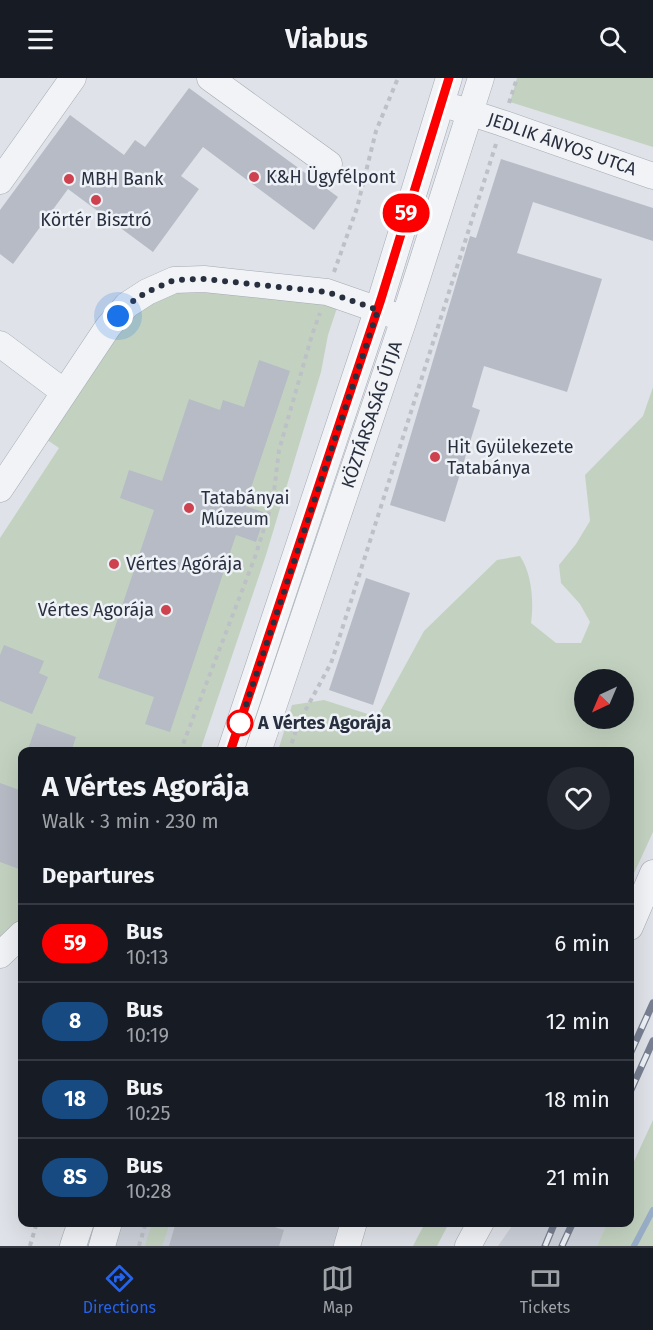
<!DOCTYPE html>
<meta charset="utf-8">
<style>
body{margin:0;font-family:"Fira Sans",sans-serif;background:#242831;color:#f1f3f6;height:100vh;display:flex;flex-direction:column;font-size:22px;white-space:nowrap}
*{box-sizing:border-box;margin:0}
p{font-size:20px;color:#9ea1a6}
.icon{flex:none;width:33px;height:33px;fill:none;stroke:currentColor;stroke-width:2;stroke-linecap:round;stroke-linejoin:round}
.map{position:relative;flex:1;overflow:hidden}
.drawer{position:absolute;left:18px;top:669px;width:616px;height:480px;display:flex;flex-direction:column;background:#171b24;border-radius:12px;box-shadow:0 6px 24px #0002}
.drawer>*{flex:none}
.badge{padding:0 12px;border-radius:20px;font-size:21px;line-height:39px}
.needle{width:39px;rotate:224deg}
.tools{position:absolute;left:574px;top:591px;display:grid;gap:12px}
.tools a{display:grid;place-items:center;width:60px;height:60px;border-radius:50%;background:#171b24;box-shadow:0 6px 24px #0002;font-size:30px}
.you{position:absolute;width:30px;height:30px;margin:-15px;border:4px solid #fff;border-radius:50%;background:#1a73e8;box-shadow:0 0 0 9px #1a73e833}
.map>.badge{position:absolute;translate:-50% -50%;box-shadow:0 0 0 3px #fff}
h2{padding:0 24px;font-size:22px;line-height:54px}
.round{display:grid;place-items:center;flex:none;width:63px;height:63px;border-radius:32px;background:#242831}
.overview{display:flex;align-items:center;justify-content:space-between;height:102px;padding:0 24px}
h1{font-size:28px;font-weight:700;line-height:45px}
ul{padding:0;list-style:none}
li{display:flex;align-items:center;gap:18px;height:78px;padding:0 24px;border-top:2px solid #363941}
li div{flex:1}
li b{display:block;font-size:22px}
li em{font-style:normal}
li .badge{min-width:66px;font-weight:700;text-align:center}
header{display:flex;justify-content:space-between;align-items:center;height:78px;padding:0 24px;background:#171b24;font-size:27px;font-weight:700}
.tabs{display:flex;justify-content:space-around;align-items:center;height:84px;border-top:2px solid #363941;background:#171b24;font-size:16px;color:#9ea1a6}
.tabs a{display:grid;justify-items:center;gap:3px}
.tabs .selected{color:#2563eb}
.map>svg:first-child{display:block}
.built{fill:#cdd1da}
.green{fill:#c3d2c0;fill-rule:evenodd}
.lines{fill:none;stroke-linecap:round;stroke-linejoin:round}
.stream{stroke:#99aec8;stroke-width:6}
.building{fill:#b6bbc5}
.minor-casing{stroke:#a4a9b2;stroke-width:27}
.path{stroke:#bdc0c6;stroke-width:4;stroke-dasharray:4.5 4.5;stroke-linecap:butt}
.minor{stroke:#f1f3f6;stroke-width:26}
.rail-casing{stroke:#788092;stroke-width:7}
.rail{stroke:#eef1f6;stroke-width:4.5;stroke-dasharray:14;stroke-linecap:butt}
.line-casing{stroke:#fff;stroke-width:14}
.line{stroke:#fc0001;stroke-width:9}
.walk{stroke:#282f3f;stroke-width:6;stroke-dasharray:0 10.8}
.poi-dot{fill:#ce4250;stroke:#eef1f6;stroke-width:2}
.stop-dot{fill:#fff;stroke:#fc0001;stroke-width:3}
.labels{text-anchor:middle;stroke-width:5;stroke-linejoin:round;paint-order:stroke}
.street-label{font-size:18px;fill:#282f3f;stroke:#eef1f6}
.poi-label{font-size:18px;fill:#282f3f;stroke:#eef1f6;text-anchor:start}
.stop-label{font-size:18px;font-weight:bold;fill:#282f3f;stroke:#eef1f6;text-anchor:start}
</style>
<header><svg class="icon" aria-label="menu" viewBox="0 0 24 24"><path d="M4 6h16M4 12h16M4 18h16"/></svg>Viabus<svg class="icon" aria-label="search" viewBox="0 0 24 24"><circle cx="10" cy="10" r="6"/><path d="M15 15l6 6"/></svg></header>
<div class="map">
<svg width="653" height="1168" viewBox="0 0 653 1168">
<rect width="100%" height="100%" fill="#dfe2e8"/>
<g class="built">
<polygon points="93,1145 347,1145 339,1168 87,1168"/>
<polygon points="514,1145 514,1144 607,1145 597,1168 498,1168"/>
</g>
<g class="green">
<polygon points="517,0 653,0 653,69 510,24"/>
<polygon points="175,202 341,218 328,257 321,294 266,477 200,673 22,674 22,856 0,877 0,460 59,370 37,355 108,249"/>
<path d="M 653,309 L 653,754 L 630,804 L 630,674 L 278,673 L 292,627 L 324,622 L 377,639 L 424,553 L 497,482 L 520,478 C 532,496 534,524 531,545 L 556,565 L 581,565 L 590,544 L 580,526 L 561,505 L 559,487 L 576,466 L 590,443 L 585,397 L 643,338 ZM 585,602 L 624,602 L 624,640 L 585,640 Z"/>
<polygon points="653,1042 653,1168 597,1168 607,1145 630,1144 630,1092"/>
<polygon points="152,1145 170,1145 162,1168 145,1168"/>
<polygon points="425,1145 449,1145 437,1168 413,1168"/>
</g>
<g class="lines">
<polyline class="stream" points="634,1168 653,1132"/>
</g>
<g class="building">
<polygon points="189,10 338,119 314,152 203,69 181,98 199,111 153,174 68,111 13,186 0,176 0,132 70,37 124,77 135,62 145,69"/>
<polygon points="501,81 653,130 653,163 533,124 517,175 602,201 567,314 484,288 472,329 480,332 445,444 390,427 470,158 476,160"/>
<polygon points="259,282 290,293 245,428 266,435 256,464 236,457 170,654 145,646 154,619 98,600 154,432 120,420 129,392 162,403 189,321 220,332 223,322 244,329"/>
<polygon points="366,500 410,515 373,627 329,612"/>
<polygon points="4,567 44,583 39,595 48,599 32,636 0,623 0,577"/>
<polygon points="37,645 76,659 71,674 27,674"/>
<polygon points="0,705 22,713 22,792 0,784"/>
<polygon points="176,1144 259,1144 284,1152 279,1168 169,1168"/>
</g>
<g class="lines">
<defs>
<g id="minor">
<polyline points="210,0 329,86"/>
<path id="s1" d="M 456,30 L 502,45 L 653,98"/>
<polyline points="0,103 73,0"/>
<polyline points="0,266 64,314"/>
<polyline points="0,411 108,249 127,227 147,214 174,202 204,201 327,214 393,237"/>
<polyline points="230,674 381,221 449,0"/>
<path id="s2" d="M 258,674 L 404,241 L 481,0"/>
<polyline points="630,849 653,795"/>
<polyline points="0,877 22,856"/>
<polyline points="73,1168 81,1144"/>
<polyline points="102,1168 109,1144"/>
<polyline points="347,1168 354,1144"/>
<polyline points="468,1168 481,1144"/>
</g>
</defs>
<use href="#minor" class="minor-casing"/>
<g class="path">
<polyline points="509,25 517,0"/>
<polyline points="334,194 357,130 376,53 398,0"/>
<polyline points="180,674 255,479 273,422 279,372 312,257 320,235"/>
<polyline points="289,674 298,646 331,585 337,567 496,66"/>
<polyline points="30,1168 37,1144"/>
<polyline points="139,1168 146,1144"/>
</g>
<use href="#minor" class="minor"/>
<defs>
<g id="rail">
<polyline points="630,976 653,925"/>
<polyline points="630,1014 653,963"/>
<polyline points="545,1168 555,1144"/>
<polyline points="562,1168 573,1144"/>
</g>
</defs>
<use href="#rail" class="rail-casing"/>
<use href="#rail" class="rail"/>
</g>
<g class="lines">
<defs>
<polyline id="line" points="230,674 381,221 449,0"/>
</defs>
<use href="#line" class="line-casing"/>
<use href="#line" class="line"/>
<polyline class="walk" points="118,238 127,227 147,214 174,202 204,201 327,214 378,232 240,645"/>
</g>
<g class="poi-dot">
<circle cx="254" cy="99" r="6"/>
<circle cx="69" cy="101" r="6"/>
<circle cx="96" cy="122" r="6"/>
<circle cx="435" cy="379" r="6"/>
<circle cx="189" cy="430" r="6"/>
<circle cx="114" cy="486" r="6"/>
<circle cx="166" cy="532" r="6"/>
</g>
<circle class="stop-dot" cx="240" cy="645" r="12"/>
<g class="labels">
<g class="street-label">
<text dy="6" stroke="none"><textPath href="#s1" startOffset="112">JEDLIK ÁNYOS UTCA</textPath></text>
<text dy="6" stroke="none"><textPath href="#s2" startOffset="356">KÖZTÁRSASÁG ÚTJA</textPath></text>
</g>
<g class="poi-label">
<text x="266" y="105">K&amp;H Ügyfélpont</text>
<text x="81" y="107">MBH Bank</text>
<text x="96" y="148" text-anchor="middle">Körtér Bisztró</text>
<text x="447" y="375">Hit Gyülekezete<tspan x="447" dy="21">Tatabánya</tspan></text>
<text x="201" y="426">Tatabányai<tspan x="201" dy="21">Múzeum</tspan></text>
<text x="126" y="492">Vértes Agórája</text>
<text x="154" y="538" text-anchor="end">Vértes Agorája</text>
</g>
<g class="stop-label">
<text x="258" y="651">A Vértes Agorája</text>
</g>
</g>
</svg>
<div class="tools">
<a><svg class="needle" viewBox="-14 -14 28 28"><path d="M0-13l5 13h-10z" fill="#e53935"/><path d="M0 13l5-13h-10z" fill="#9ea1a6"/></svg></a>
</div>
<div class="you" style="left:118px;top:238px"></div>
<b class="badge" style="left:406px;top:135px;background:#fc0001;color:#fff">59</b>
<section class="drawer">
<div class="overview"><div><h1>A Vértes Agorája</h1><p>Walk · 3 min · 230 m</p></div><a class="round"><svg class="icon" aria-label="heart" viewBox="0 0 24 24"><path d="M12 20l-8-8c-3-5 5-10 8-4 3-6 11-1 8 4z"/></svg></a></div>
<h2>Departures</h2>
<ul>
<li><span class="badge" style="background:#fc0001;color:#fff">59</span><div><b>Bus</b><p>10:13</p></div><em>6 min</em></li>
<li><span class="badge" style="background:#174a81;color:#fff">8</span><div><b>Bus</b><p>10:19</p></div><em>12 min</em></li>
<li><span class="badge" style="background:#174a81;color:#fff">18</span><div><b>Bus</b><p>10:25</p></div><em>18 min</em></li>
<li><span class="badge" style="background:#174a81;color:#fff">8S</span><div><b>Bus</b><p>10:28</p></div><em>21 min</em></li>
</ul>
</section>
</div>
<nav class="tabs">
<a class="selected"><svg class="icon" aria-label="directions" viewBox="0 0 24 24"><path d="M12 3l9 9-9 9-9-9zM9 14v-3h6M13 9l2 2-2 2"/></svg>Directions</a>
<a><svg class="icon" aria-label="map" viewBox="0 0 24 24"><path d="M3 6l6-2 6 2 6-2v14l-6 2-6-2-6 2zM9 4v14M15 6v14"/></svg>Map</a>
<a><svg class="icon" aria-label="tickets" viewBox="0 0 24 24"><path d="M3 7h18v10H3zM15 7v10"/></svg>Tickets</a>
</nav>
